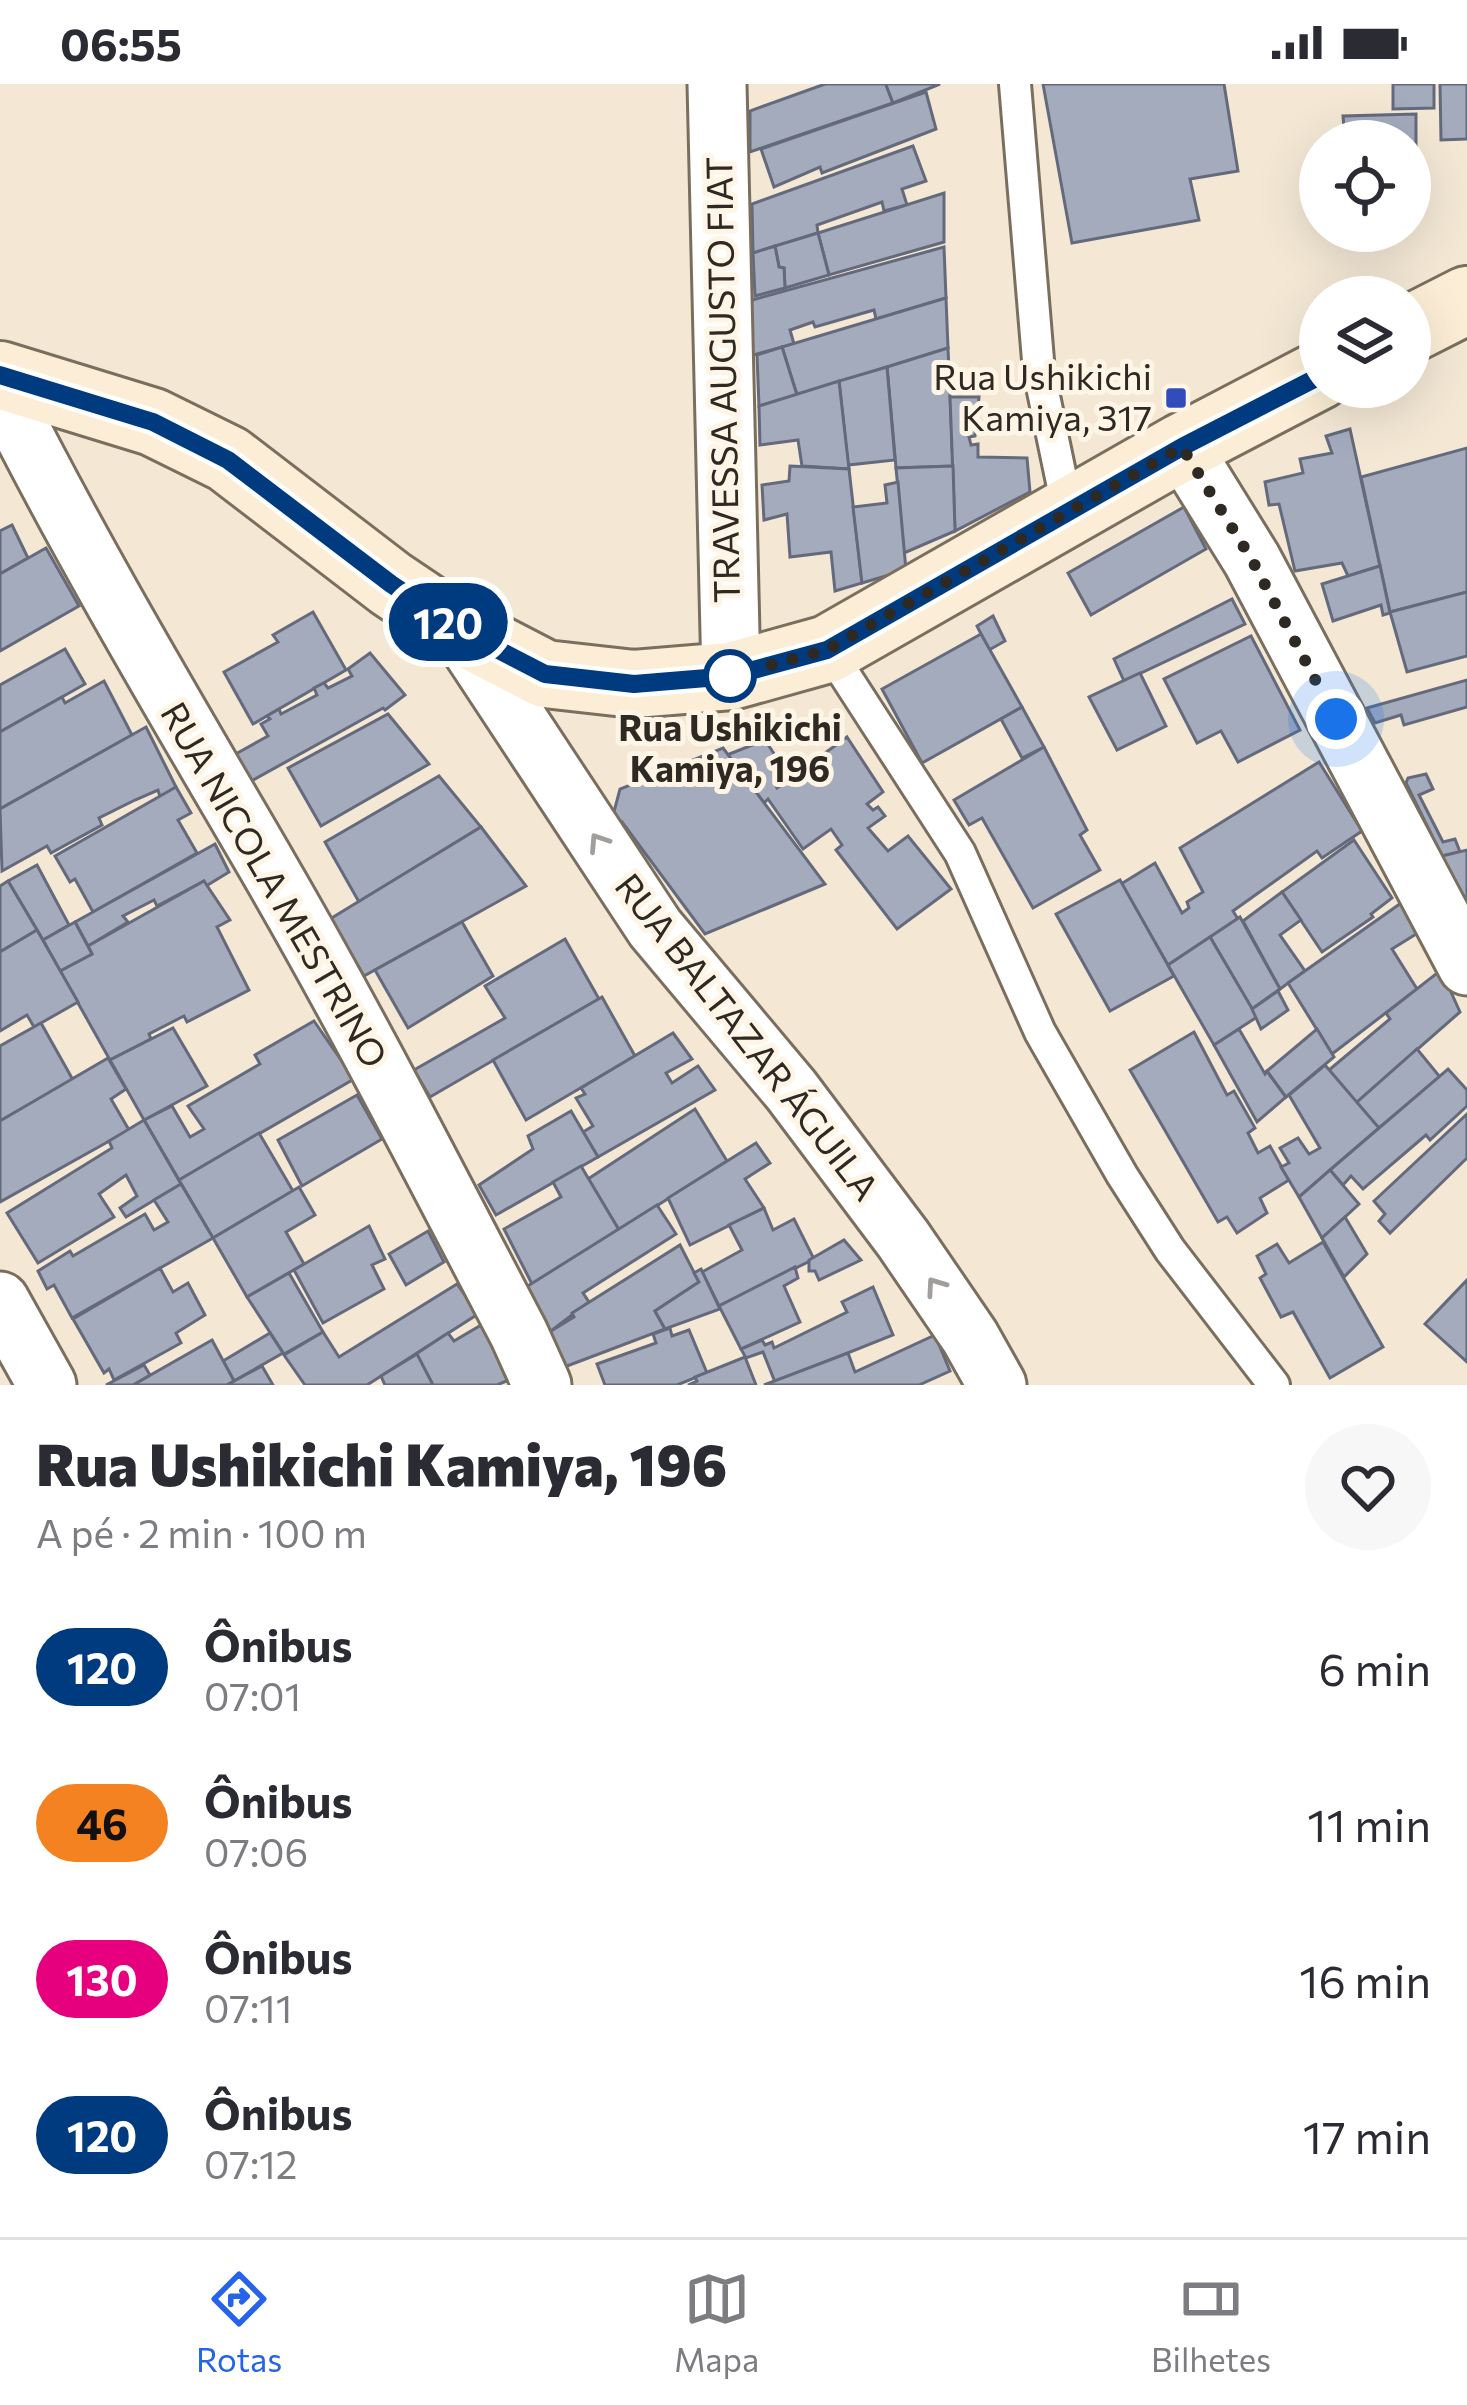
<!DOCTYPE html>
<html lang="pt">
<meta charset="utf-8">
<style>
body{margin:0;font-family:Commissioner,sans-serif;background:#f7f7f7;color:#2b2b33;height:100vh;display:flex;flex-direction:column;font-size:45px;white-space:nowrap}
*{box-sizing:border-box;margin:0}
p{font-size:39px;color:#7c7c81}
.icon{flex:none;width:66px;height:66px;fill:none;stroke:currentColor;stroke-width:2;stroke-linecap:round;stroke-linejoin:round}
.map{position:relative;height:1301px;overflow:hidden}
.side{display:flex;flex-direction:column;background:#fff;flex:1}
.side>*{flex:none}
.badge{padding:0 24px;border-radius:39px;font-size:42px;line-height:78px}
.tools{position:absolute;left:1299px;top:36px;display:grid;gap:24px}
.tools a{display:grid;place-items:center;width:132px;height:132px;border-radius:50%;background:#fff;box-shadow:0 12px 48px #0002;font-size:60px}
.you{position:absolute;width:60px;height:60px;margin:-30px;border:9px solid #fff;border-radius:50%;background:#1a73e8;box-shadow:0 0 0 18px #1a73e833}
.map>.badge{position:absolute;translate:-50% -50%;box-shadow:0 0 0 6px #fff}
.round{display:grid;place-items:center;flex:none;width:126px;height:126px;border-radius:63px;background:#f7f7f7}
.head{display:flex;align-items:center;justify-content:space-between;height:204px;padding:0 36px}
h1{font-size:57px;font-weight:800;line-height:90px}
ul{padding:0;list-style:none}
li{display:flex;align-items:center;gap:36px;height:156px;padding:0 36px}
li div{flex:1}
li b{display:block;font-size:45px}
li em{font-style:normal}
li .badge{min-width:132px;font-weight:700;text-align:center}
.status{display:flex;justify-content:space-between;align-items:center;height:84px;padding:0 60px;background:#fff;direction:ltr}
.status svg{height:33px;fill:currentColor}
.tab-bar{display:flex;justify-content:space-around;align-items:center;height:168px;border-top:3px solid #e1e1e2;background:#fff;font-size:33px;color:#7c7c81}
.tab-bar a{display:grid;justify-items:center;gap:6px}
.tab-bar .on{color:#2563eb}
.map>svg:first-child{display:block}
.building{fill:#a3abbd;stroke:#646a7b;stroke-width:3}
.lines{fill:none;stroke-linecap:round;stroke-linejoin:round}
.lane-casing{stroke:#7a6f5f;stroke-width:36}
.street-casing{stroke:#7a6f5f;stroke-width:63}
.secondary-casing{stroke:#7a6f5f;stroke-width:72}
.lane{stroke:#fff;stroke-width:30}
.street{stroke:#fff;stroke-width:57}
.secondary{stroke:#fceed6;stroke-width:66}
.oneway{stroke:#a19f9c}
.line-casing{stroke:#fff;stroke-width:27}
.line{stroke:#003b80;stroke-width:18}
.walk{stroke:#2e2922;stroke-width:12;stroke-dasharray:0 21.6}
.poi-dot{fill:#324cbe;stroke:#fff5e6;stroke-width:4.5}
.stop-dot{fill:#fff;stroke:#003b80;stroke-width:6}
.labels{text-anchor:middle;stroke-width:10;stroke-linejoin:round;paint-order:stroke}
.poi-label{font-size:36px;fill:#2e2922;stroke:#fff5e6;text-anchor:end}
.street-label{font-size:36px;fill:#2e2922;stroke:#fff5e6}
.stop-label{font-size:36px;font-weight:bold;fill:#2e2922;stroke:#fff5e6}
</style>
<div class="status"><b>06:55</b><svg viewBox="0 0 49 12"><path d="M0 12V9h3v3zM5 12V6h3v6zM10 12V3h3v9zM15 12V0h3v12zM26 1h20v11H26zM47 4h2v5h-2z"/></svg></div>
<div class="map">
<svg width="1467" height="1301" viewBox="0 0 1467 1301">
<rect width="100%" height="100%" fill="#f4e8d5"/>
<g class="building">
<polygon points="886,0 893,19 750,68 750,27 825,0"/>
<polygon points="940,0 893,19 886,1 887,0"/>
<polygon points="1043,0 1224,0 1238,87 1190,95 1199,136 1072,159"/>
<polygon points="1393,0 1434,0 1434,24 1393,25"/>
<polygon points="1440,0 1467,0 1467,55 1441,56"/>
<polygon points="926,8 936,45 822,89 820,83 774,103 761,65"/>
<polygon points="1416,30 1416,118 1410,118 1410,57 1345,57 1343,32"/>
<polygon points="913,62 926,97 902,105 907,121 884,127 882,118 817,141 818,149 753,169 752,120"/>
<polygon points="944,109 944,158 829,191 818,149"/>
<polygon points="818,149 829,191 785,204 784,184 779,183 775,162"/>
<polygon points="775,162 779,183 784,184 785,204 755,212 753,169"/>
<polygon points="944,163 946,214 876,235 874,226 815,243 813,238 790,246 794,260 746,273 745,218"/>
<polygon points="946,214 948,264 797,311 782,263"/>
<polygon points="782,263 797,311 759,322 757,271"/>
<polygon points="948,264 953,382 896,384 887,283"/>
<polygon points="887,283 895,376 848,381 839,297"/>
<polygon points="839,297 849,385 802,382 798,356 760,361 759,322"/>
<polygon points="950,313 979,313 975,352 969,353 971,361 978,360 978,373 1027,374 1030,408 955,447"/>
<polygon points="1350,345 1380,482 1348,492 1342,479 1295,487 1279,420 1269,421 1265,398 1303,389 1300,375 1332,369 1326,352"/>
<polygon points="1467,364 1467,508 1390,528 1361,393"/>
<polygon points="790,382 849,385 862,499 835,507 831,468 790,473 787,430 764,436 762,401 789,397"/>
<polygon points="953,382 955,447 904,469 896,384"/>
<polygon points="898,398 906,486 862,499 853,423 887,419 885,401"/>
<polygon points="1184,423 1206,465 1091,531 1068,489"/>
<polygon points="12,441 28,474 0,490 0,447"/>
<polygon points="46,464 79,522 0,567 0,490"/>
<polygon points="1380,482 1390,529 1383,531 1381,521 1333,537 1322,500"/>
<polygon points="1467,508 1467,572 1407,588 1390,528"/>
<polygon points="1232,515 1245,540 1124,597 1114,575"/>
<polygon points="313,528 346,586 253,640 224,588 278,558 273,551"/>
<polygon points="993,532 1005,557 989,566 977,542"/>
<polygon points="981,550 1022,623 922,679 882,605"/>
<polygon points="1251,552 1300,646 1238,678 1221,647 1197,659 1164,595"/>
<polygon points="65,565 85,600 0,648 0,601"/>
<polygon points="370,569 405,611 385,626 383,624 246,700 232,672 268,652 261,640 270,635 267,632 279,625 281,630 317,611 314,604 324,599 328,604 352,592 348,585"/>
<polygon points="1140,589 1166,642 1117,666 1089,613"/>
<polygon points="1467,596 1467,623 1404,641 1401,631 1375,639 1367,624"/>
<polygon points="104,597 132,651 0,725 0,648 62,613 65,619"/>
<polygon points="1022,623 1044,663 1022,674 1001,635"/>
<polygon points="388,630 429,680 321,742 288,684"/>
<polygon points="146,643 176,703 160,713 158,706 135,716 99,734 102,741 51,769 47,762 2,787 0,725"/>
<polygon points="847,653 883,708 867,720 873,726 878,723 885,732 868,744 888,767 908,752 951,805 897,845 836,766 842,761 831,745 803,765 768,715 764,719 727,671 765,656 788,691 775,700 777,704"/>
<polygon points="1044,663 1087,746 1080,751 1100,786 1033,824 982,734 969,741 954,716"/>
<polygon points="723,664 825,800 705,850 622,738 616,741 612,735 620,705"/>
<polygon points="1319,678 1362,747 1322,774 1317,767 1233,827 1238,835 1168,881 1121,800 1155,779 1182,829 1189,824 1187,818 1203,808 1180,764"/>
<polygon points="1426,690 1433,705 1419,711 1443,758 1455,755 1460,768 1442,772 1406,699 1408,694"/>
<polygon points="439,692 481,743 359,818 325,758"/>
<polygon points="176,703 191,729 178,736 197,769 93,828 75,795 70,798 55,772"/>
<polygon points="481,743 526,802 364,892 330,835"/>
<polygon points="1354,756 1392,814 1371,830 1373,833 1322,868 1282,808"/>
<polygon points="215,760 229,788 206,802 204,797 157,822 154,816 123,832 128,838 88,862 75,838"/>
<polygon points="1467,766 1467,823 1442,772"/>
<polygon points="37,781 69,841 43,856 8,797"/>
<polygon points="1120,796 1174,892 1110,927 1056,830"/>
<polygon points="8,797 37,846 0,868 0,802"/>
<polygon points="204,797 230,836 217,843 249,906 187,938 184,932 149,950 151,955 110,976 60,887 92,870 88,862"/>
<polygon points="1282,808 1301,836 1280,851 1305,887 1280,905 1243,837"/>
<polygon points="1404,817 1421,847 1392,865 1417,905 1332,970 1288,899"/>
<polygon points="1240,833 1280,905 1252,925 1210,853"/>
<polygon points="75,838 92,870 60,887 43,856"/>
<polygon points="462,838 493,892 408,944 375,886"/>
<polygon points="37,846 78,918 34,943 27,931 0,947 0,868"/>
<polygon points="1210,853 1257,933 1214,961 1168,881"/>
<polygon points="565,855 599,915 430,1013 414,986 505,934 485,902"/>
<polygon points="1441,886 1460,928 1356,1019 1329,986 1390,935 1386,929"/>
<polygon points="1278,907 1288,926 1261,945 1252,925"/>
<polygon points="602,913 635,972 526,1036 493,976"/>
<polygon points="314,937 354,995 179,1096 144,1036 172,1022 190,1053 204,1045 188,1022 260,980 255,971"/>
<polygon points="41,939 73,996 0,1037 0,962"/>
<polygon points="173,944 207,1002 144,1036 110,976"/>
<polygon points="1239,945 1265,990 1267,987 1286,1013 1257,1038 1214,961"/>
<polygon points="1317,945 1334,973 1286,1013 1267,987"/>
<polygon points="1194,948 1227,1011 1234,1007 1255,1044 1248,1049 1258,1069 1270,1062 1289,1096 1260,1114 1267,1129 1237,1149 1227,1133 1218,1138 1130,986"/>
<polygon points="673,949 692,975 666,989 672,999 698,982 715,1006 598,1073 583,1048 593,1042 576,1014 585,1010 581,1004"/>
<polygon points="1417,965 1440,993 1379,1044 1356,1019"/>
<polygon points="108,974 126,1005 111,1015 129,1046 0,1118 0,1037"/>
<polygon points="1325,981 1379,1044 1299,1113 1281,1083 1289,1079 1280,1064 1298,1054 1309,1070 1320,1064 1289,1011"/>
<polygon points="1448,985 1467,1006 1467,1022 1430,1056 1426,1051 1363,1105 1351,1092 1343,1101 1330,1086"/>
<polygon points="357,1011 382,1055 302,1102 278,1056"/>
<polygon points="695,1025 727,1077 619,1146 588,1095"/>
<polygon points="571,1027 598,1073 496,1131 479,1101 533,1065 528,1052"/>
<polygon points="1467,1030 1467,1074 1390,1149 1379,1137 1385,1130 1374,1117"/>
<polygon points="144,1036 181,1100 126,1133 120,1124 137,1112 126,1091 99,1110 114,1133 38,1179 7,1129 112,1064 109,1057"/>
<polygon points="259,1049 293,1107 213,1154 179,1096"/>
<polygon points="756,1059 770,1079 745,1095 764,1124 690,1161 668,1114"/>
<polygon points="581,1082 619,1146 532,1200 504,1145 561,1113 553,1098"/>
<polygon points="1330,1086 1359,1120 1322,1154 1299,1113"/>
<polygon points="181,1100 213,1154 72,1234 54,1201 47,1205 38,1187 70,1167 73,1172 145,1130 154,1146 168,1138 154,1116"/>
<polygon points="299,1103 315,1131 286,1148 304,1180 247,1213 213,1154"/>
<polygon points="657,1121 676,1150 583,1209 589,1218 547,1250 523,1205"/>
<polygon points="764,1124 773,1146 794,1135 814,1175 719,1222 702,1188 742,1166 729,1141"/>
<polygon points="1345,1133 1367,1170 1344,1193 1322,1154"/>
<polygon points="369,1142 385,1175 372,1181 384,1205 323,1239 294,1186"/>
<polygon points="428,1147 444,1178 406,1201 389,1170"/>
<polygon points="844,1156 861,1176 819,1196 815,1187 809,1187 809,1176"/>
<polygon points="1323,1158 1383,1263 1330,1294 1293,1228 1281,1233 1260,1194 1266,1190 1257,1172 1277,1160 1289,1179"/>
<polygon points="680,1161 699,1198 655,1227 665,1245 559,1285 543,1252 574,1233 572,1229"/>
<polygon points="795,1183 798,1194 784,1202 800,1238 741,1265 719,1222"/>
<polygon points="160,1184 173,1208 188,1199 205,1231 176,1249 181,1259 114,1296 109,1285 104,1289 73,1235"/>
<polygon points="701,1185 720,1225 665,1245 655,1227 699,1198 694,1189"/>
<polygon points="289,1189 323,1248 284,1270 247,1213"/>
<polygon points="1467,1196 1467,1278 1425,1240"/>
<polygon points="457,1200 478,1230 367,1301 305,1301 284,1271 323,1248 339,1273"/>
<polygon points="873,1203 893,1251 775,1298 763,1268 746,1274 741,1265 762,1256 765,1261 772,1258 774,1264 847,1228 842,1218"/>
<polygon points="483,1240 509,1296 497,1301 433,1301 416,1270 448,1249 454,1257"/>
<polygon points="670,1244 672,1252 689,1246 707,1289 677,1301 605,1301 597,1280 656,1259 653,1250"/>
<polygon points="270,1249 283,1269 234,1297 223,1277"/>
<polygon points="935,1251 950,1287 919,1301 764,1301 848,1269 855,1288"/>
<polygon points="212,1256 234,1297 227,1301 133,1301"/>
<polygon points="417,1270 433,1301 385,1301 381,1292"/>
<polygon points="745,1273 756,1301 688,1301 697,1297 695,1293"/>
<polygon points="144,1281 150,1291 133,1301 106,1301"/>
<polygon points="262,1282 273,1301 227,1301 247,1290"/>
</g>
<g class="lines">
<defs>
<g id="lane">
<polyline points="1015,0 1039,288 1068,427"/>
<polyline points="828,565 960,769 1040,948 1122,1091 1170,1166 1274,1301"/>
</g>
<g id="street">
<polyline points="717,0 731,592"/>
<path d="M 0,304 C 82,468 176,625 268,783 C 357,936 437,1094 519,1250 L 542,1301"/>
<polyline points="1182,363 1252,476 1467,882"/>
<polyline points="458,545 655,844 791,1006 903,1155 970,1253 997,1301"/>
<polyline points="0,1217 47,1301"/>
</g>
<g id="secondary">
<polyline points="1410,245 1467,216"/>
<polyline points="0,291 153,338 228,375 391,500 458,545 545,590 634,600 731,592 828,565 1182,363 1320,291"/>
</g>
</defs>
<use href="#lane" class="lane-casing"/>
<use href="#street" class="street-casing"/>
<use href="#secondary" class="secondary-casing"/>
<use href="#lane" class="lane"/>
<use href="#street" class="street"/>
<use href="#secondary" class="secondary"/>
</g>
<defs><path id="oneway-chevron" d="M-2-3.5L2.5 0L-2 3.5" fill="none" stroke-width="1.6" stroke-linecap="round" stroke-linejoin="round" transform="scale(3)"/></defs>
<g class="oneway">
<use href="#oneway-chevron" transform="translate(598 758) rotate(-123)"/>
<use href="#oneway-chevron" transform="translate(935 1202) rotate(-125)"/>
</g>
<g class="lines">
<defs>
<polyline id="line" points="0,291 153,338 228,376 391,500 458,545 545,590 634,600 731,592 827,566 1182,363 1320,292"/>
</defs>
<use href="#line" class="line-casing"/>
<use href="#line" class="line"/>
<polyline class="walk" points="730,592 827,566 1182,363 1252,476 1336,635"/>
</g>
<rect class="poi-dot" x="1164" y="302" width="24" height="24" rx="6"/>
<circle class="stop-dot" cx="730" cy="592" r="24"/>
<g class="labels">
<g class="poi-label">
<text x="1152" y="306">Rua Ushikichi<tspan x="1152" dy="41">Kamiya, 317</tspan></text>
</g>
<g class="street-label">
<text transform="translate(723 296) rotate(-91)" y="13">TRAVESSA AUGUSTO FIAT</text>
<text transform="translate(274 801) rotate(60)" y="13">RUA NICOLA MESTRINO</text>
<text transform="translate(747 953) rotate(52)" y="13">RUA BALTAZAR ÁGUILA</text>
</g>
<g class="stop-label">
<text x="730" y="657">Rua Ushikichi<tspan x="730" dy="41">Kamiya, 196</tspan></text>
</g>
</g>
</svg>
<div class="tools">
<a><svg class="icon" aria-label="locate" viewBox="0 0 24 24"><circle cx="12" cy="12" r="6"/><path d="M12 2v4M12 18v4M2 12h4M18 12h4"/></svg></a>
<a><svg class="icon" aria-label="layers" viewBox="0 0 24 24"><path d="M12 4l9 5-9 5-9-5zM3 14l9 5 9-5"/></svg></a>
</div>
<div class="you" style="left:1336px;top:635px"></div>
<b class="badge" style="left:448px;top:538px;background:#003b80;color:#fff">120</b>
</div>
<section class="side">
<div class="head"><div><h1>Rua Ushikichi Kamiya, 196</h1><p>A pé · 2 min · 100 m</p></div><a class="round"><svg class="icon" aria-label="heart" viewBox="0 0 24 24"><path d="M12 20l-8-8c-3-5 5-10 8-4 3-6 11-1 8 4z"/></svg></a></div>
<ul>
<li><span class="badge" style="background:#003b80;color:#fff">120</span><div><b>Ônibus</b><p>07:01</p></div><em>6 min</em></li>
<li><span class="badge" style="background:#f58220;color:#111">46</span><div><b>Ônibus</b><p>07:06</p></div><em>11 min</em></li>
<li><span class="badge" style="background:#e6007e;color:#fff">130</span><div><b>Ônibus</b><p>07:11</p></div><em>16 min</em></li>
<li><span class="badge" style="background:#003b80;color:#fff">120</span><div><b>Ônibus</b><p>07:12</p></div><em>17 min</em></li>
</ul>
</section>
<nav class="tab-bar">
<a class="on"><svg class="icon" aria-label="directions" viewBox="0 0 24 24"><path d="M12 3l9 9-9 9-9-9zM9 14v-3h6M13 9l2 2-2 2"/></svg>Rotas</a>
<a><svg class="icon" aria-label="map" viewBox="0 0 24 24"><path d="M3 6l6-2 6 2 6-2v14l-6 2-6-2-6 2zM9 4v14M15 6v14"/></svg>Mapa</a>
<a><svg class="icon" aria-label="tickets" viewBox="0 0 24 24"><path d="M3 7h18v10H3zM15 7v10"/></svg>Bilhetes</a>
</nav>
